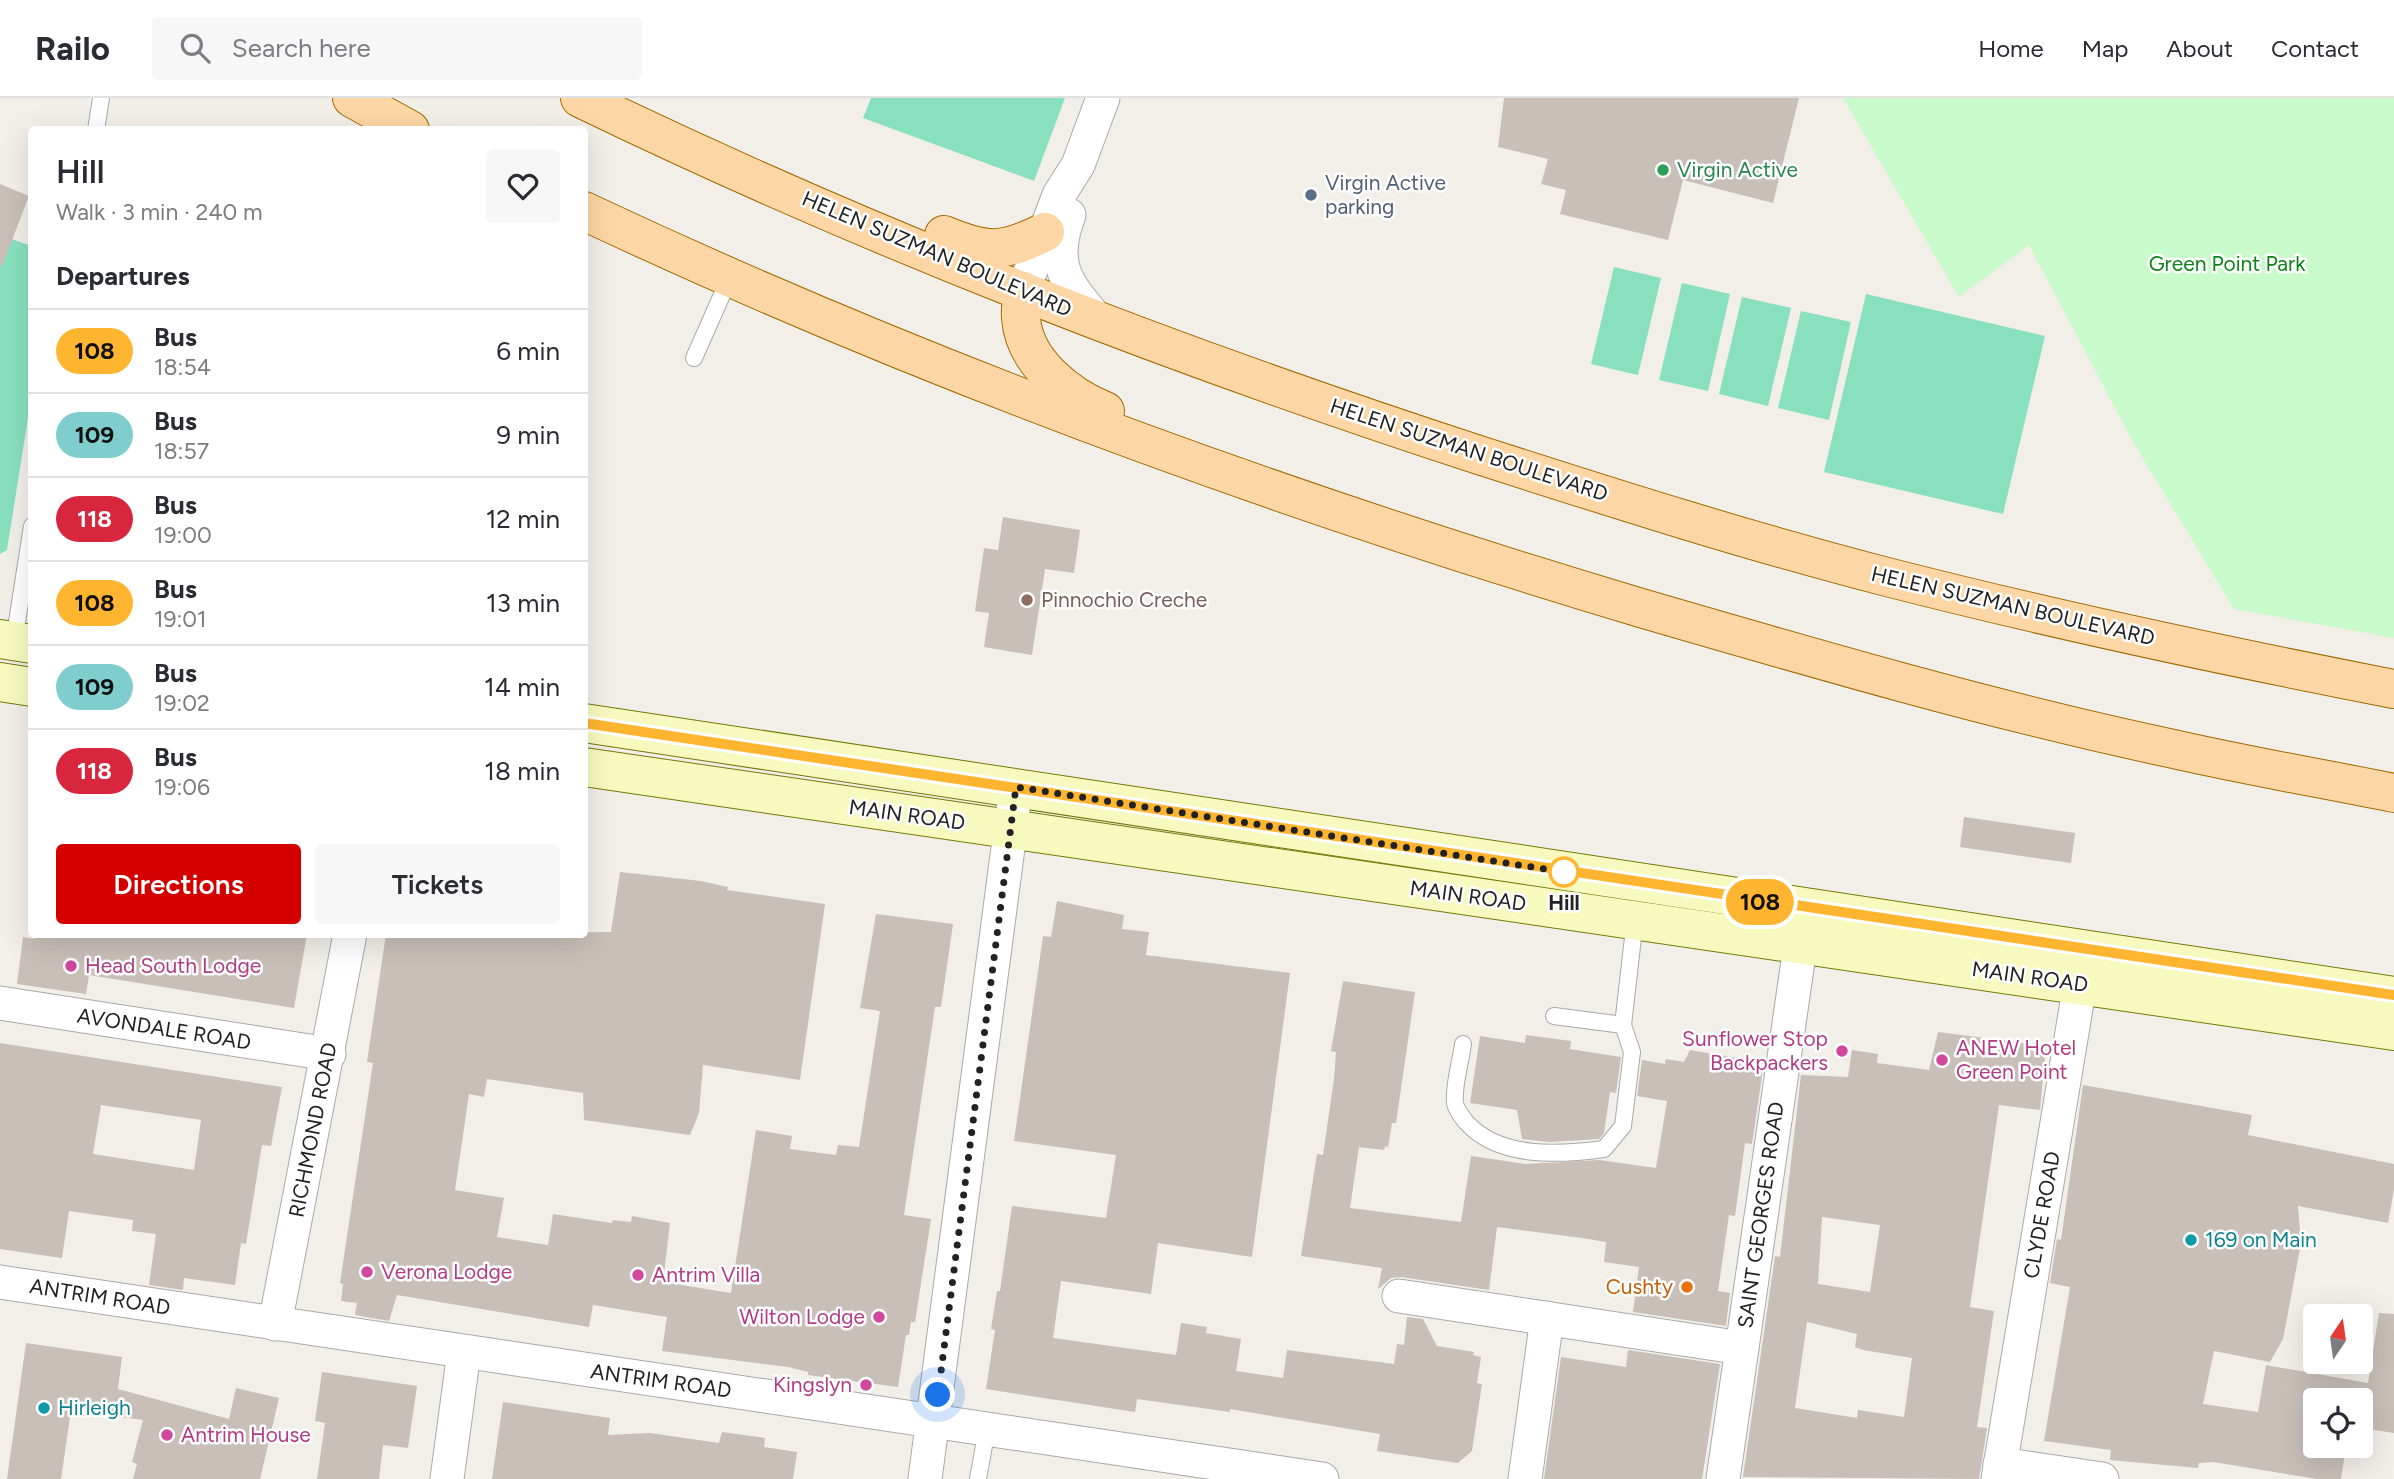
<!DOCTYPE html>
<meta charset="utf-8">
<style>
body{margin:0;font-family:Figtree,sans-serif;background:#f7f7f7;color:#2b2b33;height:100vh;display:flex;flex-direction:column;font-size:26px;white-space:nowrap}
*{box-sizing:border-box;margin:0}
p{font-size:23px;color:#7c7c81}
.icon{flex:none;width:38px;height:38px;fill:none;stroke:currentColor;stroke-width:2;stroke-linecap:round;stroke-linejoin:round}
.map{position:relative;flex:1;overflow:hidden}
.drawer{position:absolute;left:28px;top:28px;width:560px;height:812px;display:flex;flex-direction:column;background:#fff;border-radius:7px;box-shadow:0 7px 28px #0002}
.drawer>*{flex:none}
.badge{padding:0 14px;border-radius:23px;font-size:24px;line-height:46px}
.needle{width:46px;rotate:13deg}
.buttons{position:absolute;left:2303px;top:1206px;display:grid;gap:14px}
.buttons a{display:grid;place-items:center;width:70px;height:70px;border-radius:7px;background:#fff;box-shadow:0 7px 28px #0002;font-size:35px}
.you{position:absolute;width:35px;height:35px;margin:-18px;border:5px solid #fff;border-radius:50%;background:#1a73e8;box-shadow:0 0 0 10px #1a73e833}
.map>.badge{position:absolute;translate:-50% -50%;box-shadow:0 0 0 4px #fff}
h2{padding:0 28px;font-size:26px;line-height:63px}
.round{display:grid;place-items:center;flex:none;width:74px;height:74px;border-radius:7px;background:#f7f7f7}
.summary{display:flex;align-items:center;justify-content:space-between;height:119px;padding:0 28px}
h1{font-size:33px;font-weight:600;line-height:52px}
.action{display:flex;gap:14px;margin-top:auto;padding:14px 28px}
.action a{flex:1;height:80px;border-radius:7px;background:#d40000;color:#fff;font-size:28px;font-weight:600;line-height:80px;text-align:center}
.action a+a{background:#f7f7f7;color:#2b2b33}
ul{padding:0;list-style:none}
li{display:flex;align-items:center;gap:21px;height:84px;padding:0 28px;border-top:2px solid #e1e1e2}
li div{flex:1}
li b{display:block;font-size:26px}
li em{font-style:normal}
li .badge{min-width:77px;font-weight:700;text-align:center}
header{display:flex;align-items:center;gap:42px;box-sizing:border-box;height:98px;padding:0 35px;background:#fff;border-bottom:2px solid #e1e1e2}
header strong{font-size:33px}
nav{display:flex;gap:38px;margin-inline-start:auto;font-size:24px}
.search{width:490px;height:63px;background:#f7f7f7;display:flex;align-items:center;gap:18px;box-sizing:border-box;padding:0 24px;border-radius:7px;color:#7c7c81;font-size:26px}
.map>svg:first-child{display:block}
.park{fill:#c8facc}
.pitch{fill:#88e0be}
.building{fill:#c7bfb8;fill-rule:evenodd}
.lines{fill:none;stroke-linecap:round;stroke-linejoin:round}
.lane-casing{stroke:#a9a9a9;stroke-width:18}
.street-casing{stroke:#a9a9a9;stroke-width:35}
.secondary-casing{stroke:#707d05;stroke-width:40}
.primary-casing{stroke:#a06b00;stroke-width:40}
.lane{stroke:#fff;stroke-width:16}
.street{stroke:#fff;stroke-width:33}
.secondary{stroke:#f7fabf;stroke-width:38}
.primary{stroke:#fcd6a4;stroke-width:38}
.line-casing{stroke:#fff;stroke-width:16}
.line{stroke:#ffb530;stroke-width:10}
.walk{stroke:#222;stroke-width:7;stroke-dasharray:0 12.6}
.leisure-dot{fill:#2e9e5b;stroke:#fff;stroke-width:2.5}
.service-dot{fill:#5c6f8a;stroke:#fff;stroke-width:2.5}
.education-dot{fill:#8d6e63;stroke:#fff;stroke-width:2.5}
.stop-dot{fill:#fff;stroke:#ffb530;stroke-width:3.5}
.hotel-dot{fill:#d1479c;stroke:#fff;stroke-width:2.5}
.culture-dot{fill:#0f9aa8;stroke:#fff;stroke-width:2.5}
.food-dot{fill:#e8710a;stroke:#fff;stroke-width:2.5}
.labels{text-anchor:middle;stroke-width:5;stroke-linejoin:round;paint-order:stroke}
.leisure-label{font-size:21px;fill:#27864d;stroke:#fff;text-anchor:start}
.service-label{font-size:21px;fill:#4e5e75;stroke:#fff;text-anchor:start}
.street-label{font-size:21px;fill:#222;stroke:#fff}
.park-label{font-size:21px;fill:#0c8416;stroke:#fff}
.education-label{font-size:21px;fill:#785e54;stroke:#fff;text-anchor:start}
.stop-label{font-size:21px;font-weight:bold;fill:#222;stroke:#fff}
.hotel-label{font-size:21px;fill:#b23c85;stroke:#fff;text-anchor:start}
.culture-label{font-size:21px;fill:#0d838f;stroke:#fff;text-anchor:start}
.food-label{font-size:21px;fill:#c56008;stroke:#fff;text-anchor:end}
</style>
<header>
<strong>Railo</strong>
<div class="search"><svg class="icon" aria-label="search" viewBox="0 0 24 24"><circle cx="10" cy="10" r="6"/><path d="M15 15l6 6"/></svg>Search here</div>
<nav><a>Home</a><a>Map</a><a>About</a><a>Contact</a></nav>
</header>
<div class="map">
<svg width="2394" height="1381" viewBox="0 0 2394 1381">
<rect width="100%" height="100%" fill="#f2efe9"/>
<polygon class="park" points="1843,0 2394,0 2394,540 2234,511 2133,344 2029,147 1959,199"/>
<g class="pitch">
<polygon points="871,0 1065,0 1034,83 863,20"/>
<polygon points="0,137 32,148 31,301 7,452 0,456"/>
<polygon points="1614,169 1661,180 1638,277 1591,266"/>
<polygon points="1682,185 1730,196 1708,293 1659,282"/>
<polygon points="1866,196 2045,238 2003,416 1824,374"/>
<polygon points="1742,199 1791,210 1768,308 1719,296"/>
<polygon points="1801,213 1851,224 1829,322 1778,310"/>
</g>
<g class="building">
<polygon points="1504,0 1799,0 1773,105 1683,82 1668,142 1560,116 1566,92 1541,86 1548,61 1498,49"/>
<polygon points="0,86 29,98 2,168 0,167"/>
<polygon points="1003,419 1080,432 1074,475 1045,471 1032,557 984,549 989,515 975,513 984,450 998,452"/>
<polygon points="1964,719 2075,735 2071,765 1960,749"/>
<polygon points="620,774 701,783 728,789 727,792 825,806 800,982 703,967 699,1015 690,1037 584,1022 583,995 487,981 484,999 469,996 455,1092 504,1100 497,1139 548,1147 553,1116 612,1125 613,1122 631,1124 632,1118 670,1125 663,1184 731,1195 756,1032 792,1038 790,1051 836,1057 838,1047 859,1049 880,913 860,910 876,816 953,826 941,909 935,909 904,1117 931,1121 915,1224 911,1224 909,1237 906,1237 898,1289 808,1277 808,1274 788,1269 662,1253 667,1219 593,1207 589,1229 397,1197 389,1223 355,1217 357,1205 341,1203 343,1186 340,1185 373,965 367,964 386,836 611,834"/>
<polygon points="1057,803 1124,817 1122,831 1149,834 1146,857 1290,875 1252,1159 1158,1145 1151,1196 1061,1183 1053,1240 1176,1257 1181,1225 1207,1229 1206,1235 1241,1241 1236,1273 1283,1280 1287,1252 1394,1266 1397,1246 1404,1247 1407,1219 1423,1221 1437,1248 1474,1254 1473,1257 1481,1259 1477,1285 1482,1286 1472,1353 1458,1365 1377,1353 1380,1336 1230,1311 1230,1314 1137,1301 1135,1314 986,1291 995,1232 991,1231 997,1193 1000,1193 1012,1108 1106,1120 1116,1057 1014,1043 1043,838 1051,839"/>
<polygon points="35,836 307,836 294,910 89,877 86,896 17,886 23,839 34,841"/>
<polygon points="1343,883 1415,894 1396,1025 1392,1025 1388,1049 1385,1048 1384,1052 1359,1049 1350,1110 1461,1124 1471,1058 1526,1066 1599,1062 1656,1070 1667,1003 1637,998 1642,962 1665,966 1666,961 1684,964 1690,952 1755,963 1754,970 1763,971 1752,1046 1745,1045 1735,1118 1729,1117 1718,1193 1730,1195 1726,1228 1633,1214 1639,1169 1604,1164 1606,1144 1582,1140 1497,1129 1489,1192 1401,1179 1391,1180 1378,1191 1382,1170 1301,1158 1317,1056 1323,1057 1334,981 1336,954 1331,953"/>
<path d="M 1938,934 L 2046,948 L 2040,1012 L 1999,1007 L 1970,1209 L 1994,1213 L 1977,1329 L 1987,1330 L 1979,1381 L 1743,1379 L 1775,1158 L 1780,1159 L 1801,977 L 1848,979 L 1852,952 L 1878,956 L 1877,965 L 1929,972 ZM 1822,1119 L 1880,1127 L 1870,1194 L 1818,1186 ZM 1807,1224 L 1857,1236 L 1855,1249 L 1863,1252 L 1912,1260 L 1904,1319 L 1858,1312 L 1857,1320 L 1795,1310 Z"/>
<polygon points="1526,937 1571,943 1570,951 1621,959 1616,995 1610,994 1604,1035 1599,1041 1550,1044 1522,1041 1517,1012 1470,1005 1480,938 1525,945"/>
<path d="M 0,945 L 282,989 L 271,1048 L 262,1047 L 246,1146 L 241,1145 L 235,1187 L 184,1180 L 183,1192 L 149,1187 L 156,1136 L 132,1133 L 133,1122 L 69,1113 L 62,1160 L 0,1151 ZM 101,1007 L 201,1022 L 194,1072 L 93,1056 Z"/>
<polygon points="2083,987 2252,1017 2248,1037 2394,1066 2394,1091 2388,1125 2298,1108 2301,1145 2283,1241 2270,1264 2214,1253 2203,1306 2258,1314 2266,1267 2368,1285 2379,1215 2394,1216 2394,1335 2361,1330 2361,1302 2315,1302 2315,1348 2346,1348 2341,1381 2317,1381 2213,1364 2199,1365 2198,1370 2110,1362 2111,1352 2044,1343 2070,1189 2050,1185 2057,1141 2061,1142"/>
<polygon points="26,1245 122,1259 118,1291 229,1321 236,1290 279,1300 260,1381 133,1381 137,1366 132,1364 143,1322 71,1312 61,1381 7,1381"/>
<polygon points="1628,1252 1720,1266 1702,1381 1544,1381 1561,1259 1626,1269"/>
<polygon points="322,1274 417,1288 408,1350 383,1347 379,1381 317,1381 325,1325 315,1323"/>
<polygon points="503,1304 610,1320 608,1337 650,1335 719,1345 722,1334 765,1340 764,1349 797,1354 793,1381 492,1381"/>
</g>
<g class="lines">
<defs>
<g id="lane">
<polyline points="96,32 101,0"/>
<polyline points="694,260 729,181"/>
<polyline points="14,543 32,428"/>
<polyline points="1623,927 1635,822"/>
<path d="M 1463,946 C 1461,963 1453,988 1455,1005 C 1456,1012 1462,1019 1466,1024 C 1499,1061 1559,1057 1604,1051 L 1623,1028 L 1632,954 L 1623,927 L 1554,918"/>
<polyline points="978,1381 987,1331"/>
</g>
<g id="street">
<path d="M 1069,117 C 1049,169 1068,187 1101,226"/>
<polyline points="1023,193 1059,97 1078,67 1103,0"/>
<polyline points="0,905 329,956"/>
<polyline points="0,1184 1322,1381"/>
<polyline points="1399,1198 1742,1250"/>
<polyline points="275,1226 350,836"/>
<polyline points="2000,1366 2102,1381"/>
<polyline points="447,1381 464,1254"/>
<polyline points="925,1381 1016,689"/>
<polyline points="1525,1381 1547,1220"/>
<polyline points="1723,1381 1804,822"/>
<polyline points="1998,1381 2084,862"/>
</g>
<g id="secondary">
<polyline points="0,541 32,546"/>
<polyline points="0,584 32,589"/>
<polyline points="584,625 2394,898"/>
<polyline points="584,669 2394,933"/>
</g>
<g id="primary">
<polyline points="352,0 410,32"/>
<path d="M 580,0 C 871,141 1174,258 1482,358 C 1616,401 1751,444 1887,479 C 2055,522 2224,558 2394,591"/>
<path d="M 584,113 C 926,274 1279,402 1641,510 C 1816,561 1991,612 2169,650 C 2243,667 2319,680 2394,695"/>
<path d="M 944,137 C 987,155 1003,155 1045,134"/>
<path d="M 1023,193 C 1022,202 1020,211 1021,220 C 1024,264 1068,298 1105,313"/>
</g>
</defs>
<use href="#lane" class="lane-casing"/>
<use href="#street" class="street-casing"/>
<use href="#secondary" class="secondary-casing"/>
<use href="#primary" class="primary-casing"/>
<use href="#lane" class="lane"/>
<use href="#street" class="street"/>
<use href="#secondary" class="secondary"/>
<use href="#primary" class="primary"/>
</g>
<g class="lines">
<defs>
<polyline id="line" points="584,625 2394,897"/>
</defs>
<use href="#line" class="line-casing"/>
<use href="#line" class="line"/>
<polyline class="walk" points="938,1297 1016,689 1564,774"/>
</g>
<circle class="leisure-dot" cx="1663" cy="72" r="7"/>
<circle class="service-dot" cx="1311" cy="97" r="7"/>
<circle class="education-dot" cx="1027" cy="502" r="7"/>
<circle class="stop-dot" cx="1564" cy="774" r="14"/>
<g class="hotel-dot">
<circle cx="71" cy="868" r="7"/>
<circle cx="1842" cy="953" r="7"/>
<circle cx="1942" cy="962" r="7"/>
<circle cx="367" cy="1174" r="7"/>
<circle cx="638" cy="1177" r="7"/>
<circle cx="879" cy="1219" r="7"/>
<circle cx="866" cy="1287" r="7"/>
<circle cx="167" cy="1337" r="7"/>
</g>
<g class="culture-dot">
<circle cx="2191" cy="1142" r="7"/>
<circle cx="44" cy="1310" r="7"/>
</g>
<circle class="food-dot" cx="1687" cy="1189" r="7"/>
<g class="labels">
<g class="leisure-label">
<text x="1677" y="79">Virgin Active</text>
</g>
<g class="service-label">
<text x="1325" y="92">Virgin Active<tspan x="1325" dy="24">parking</tspan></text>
</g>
<g class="street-label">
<text transform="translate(937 156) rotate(23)" y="7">HELEN SUZMAN BOULEVARD</text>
<text transform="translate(1469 352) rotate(18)" y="7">HELEN SUZMAN BOULEVARD</text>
<text transform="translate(2013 508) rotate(13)" y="7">HELEN SUZMAN BOULEVARD</text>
<text transform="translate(907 717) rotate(8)" y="7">MAIN ROAD</text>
<text transform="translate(1468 798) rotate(8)" y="7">MAIN ROAD</text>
<text transform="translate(2030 879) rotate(8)" y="7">MAIN ROAD</text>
<text transform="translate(164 931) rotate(9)" y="7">AVONDALE ROAD</text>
<text transform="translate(313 1032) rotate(-79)" y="7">RICHMOND ROAD</text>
<text transform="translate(1761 1117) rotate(-82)" y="7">SAINT GEORGES ROAD</text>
<text transform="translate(2042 1117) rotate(-80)" y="7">CLYDE ROAD</text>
<text transform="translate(100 1199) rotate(9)" y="7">ANTRIM ROAD</text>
<text transform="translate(661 1283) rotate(8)" y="7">ANTRIM ROAD</text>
</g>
<g class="park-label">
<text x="2227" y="173">Green Point Park</text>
</g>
<g class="education-label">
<text x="1041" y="509">Pinnochio Creche</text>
</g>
<g class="stop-label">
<text x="1564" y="812">Hill</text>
</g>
<g class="hotel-label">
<text x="85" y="875">Head South Lodge</text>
<text x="1828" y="948" text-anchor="end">Sunflower Stop<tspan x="1828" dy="24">Backpackers</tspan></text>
<text x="1956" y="957">ANEW Hotel<tspan x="1956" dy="24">Green Point</tspan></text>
<text x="381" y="1181">Verona Lodge</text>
<text x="652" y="1184">Antrim Villa</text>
<text x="865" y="1226" text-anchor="end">Wilton Lodge</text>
<text x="852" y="1294" text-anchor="end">Kingslyn</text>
<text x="181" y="1344">Antrim House</text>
</g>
<g class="culture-label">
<text x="2205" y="1149">169 on Main</text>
<text x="58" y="1317">Hirleigh</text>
</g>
<g class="food-label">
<text x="1673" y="1196">Cushty</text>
</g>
</g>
</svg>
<div class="buttons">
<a><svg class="needle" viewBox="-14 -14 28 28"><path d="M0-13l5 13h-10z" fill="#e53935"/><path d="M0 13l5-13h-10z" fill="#7c7c81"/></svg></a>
<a><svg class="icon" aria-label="locate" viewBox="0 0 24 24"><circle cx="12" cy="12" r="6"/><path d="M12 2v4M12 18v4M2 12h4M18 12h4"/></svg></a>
</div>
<div class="you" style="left:938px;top:1297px"></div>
<b class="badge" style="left:1760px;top:804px;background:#ffb530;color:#111">108</b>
<section class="drawer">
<div class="summary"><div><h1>Hill</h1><p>Walk · 3 min · 240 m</p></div><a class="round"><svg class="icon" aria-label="heart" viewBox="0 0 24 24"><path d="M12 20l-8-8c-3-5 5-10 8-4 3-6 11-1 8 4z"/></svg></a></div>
<h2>Departures</h2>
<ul>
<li><span class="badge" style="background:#ffb530;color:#111">108</span><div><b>Bus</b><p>18:54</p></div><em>6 min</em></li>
<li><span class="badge" style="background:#7fcecd;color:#111">109</span><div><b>Bus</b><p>18:57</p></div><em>9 min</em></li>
<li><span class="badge" style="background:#d7263d;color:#fff">118</span><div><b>Bus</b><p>19:00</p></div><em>12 min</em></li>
<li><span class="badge" style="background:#ffb530;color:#111">108</span><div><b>Bus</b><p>19:01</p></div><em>13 min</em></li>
<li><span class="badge" style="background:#7fcecd;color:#111">109</span><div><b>Bus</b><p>19:02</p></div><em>14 min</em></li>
<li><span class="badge" style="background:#d7263d;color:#fff">118</span><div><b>Bus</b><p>19:06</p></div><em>18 min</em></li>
</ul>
<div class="action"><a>Directions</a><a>Tickets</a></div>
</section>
</div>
